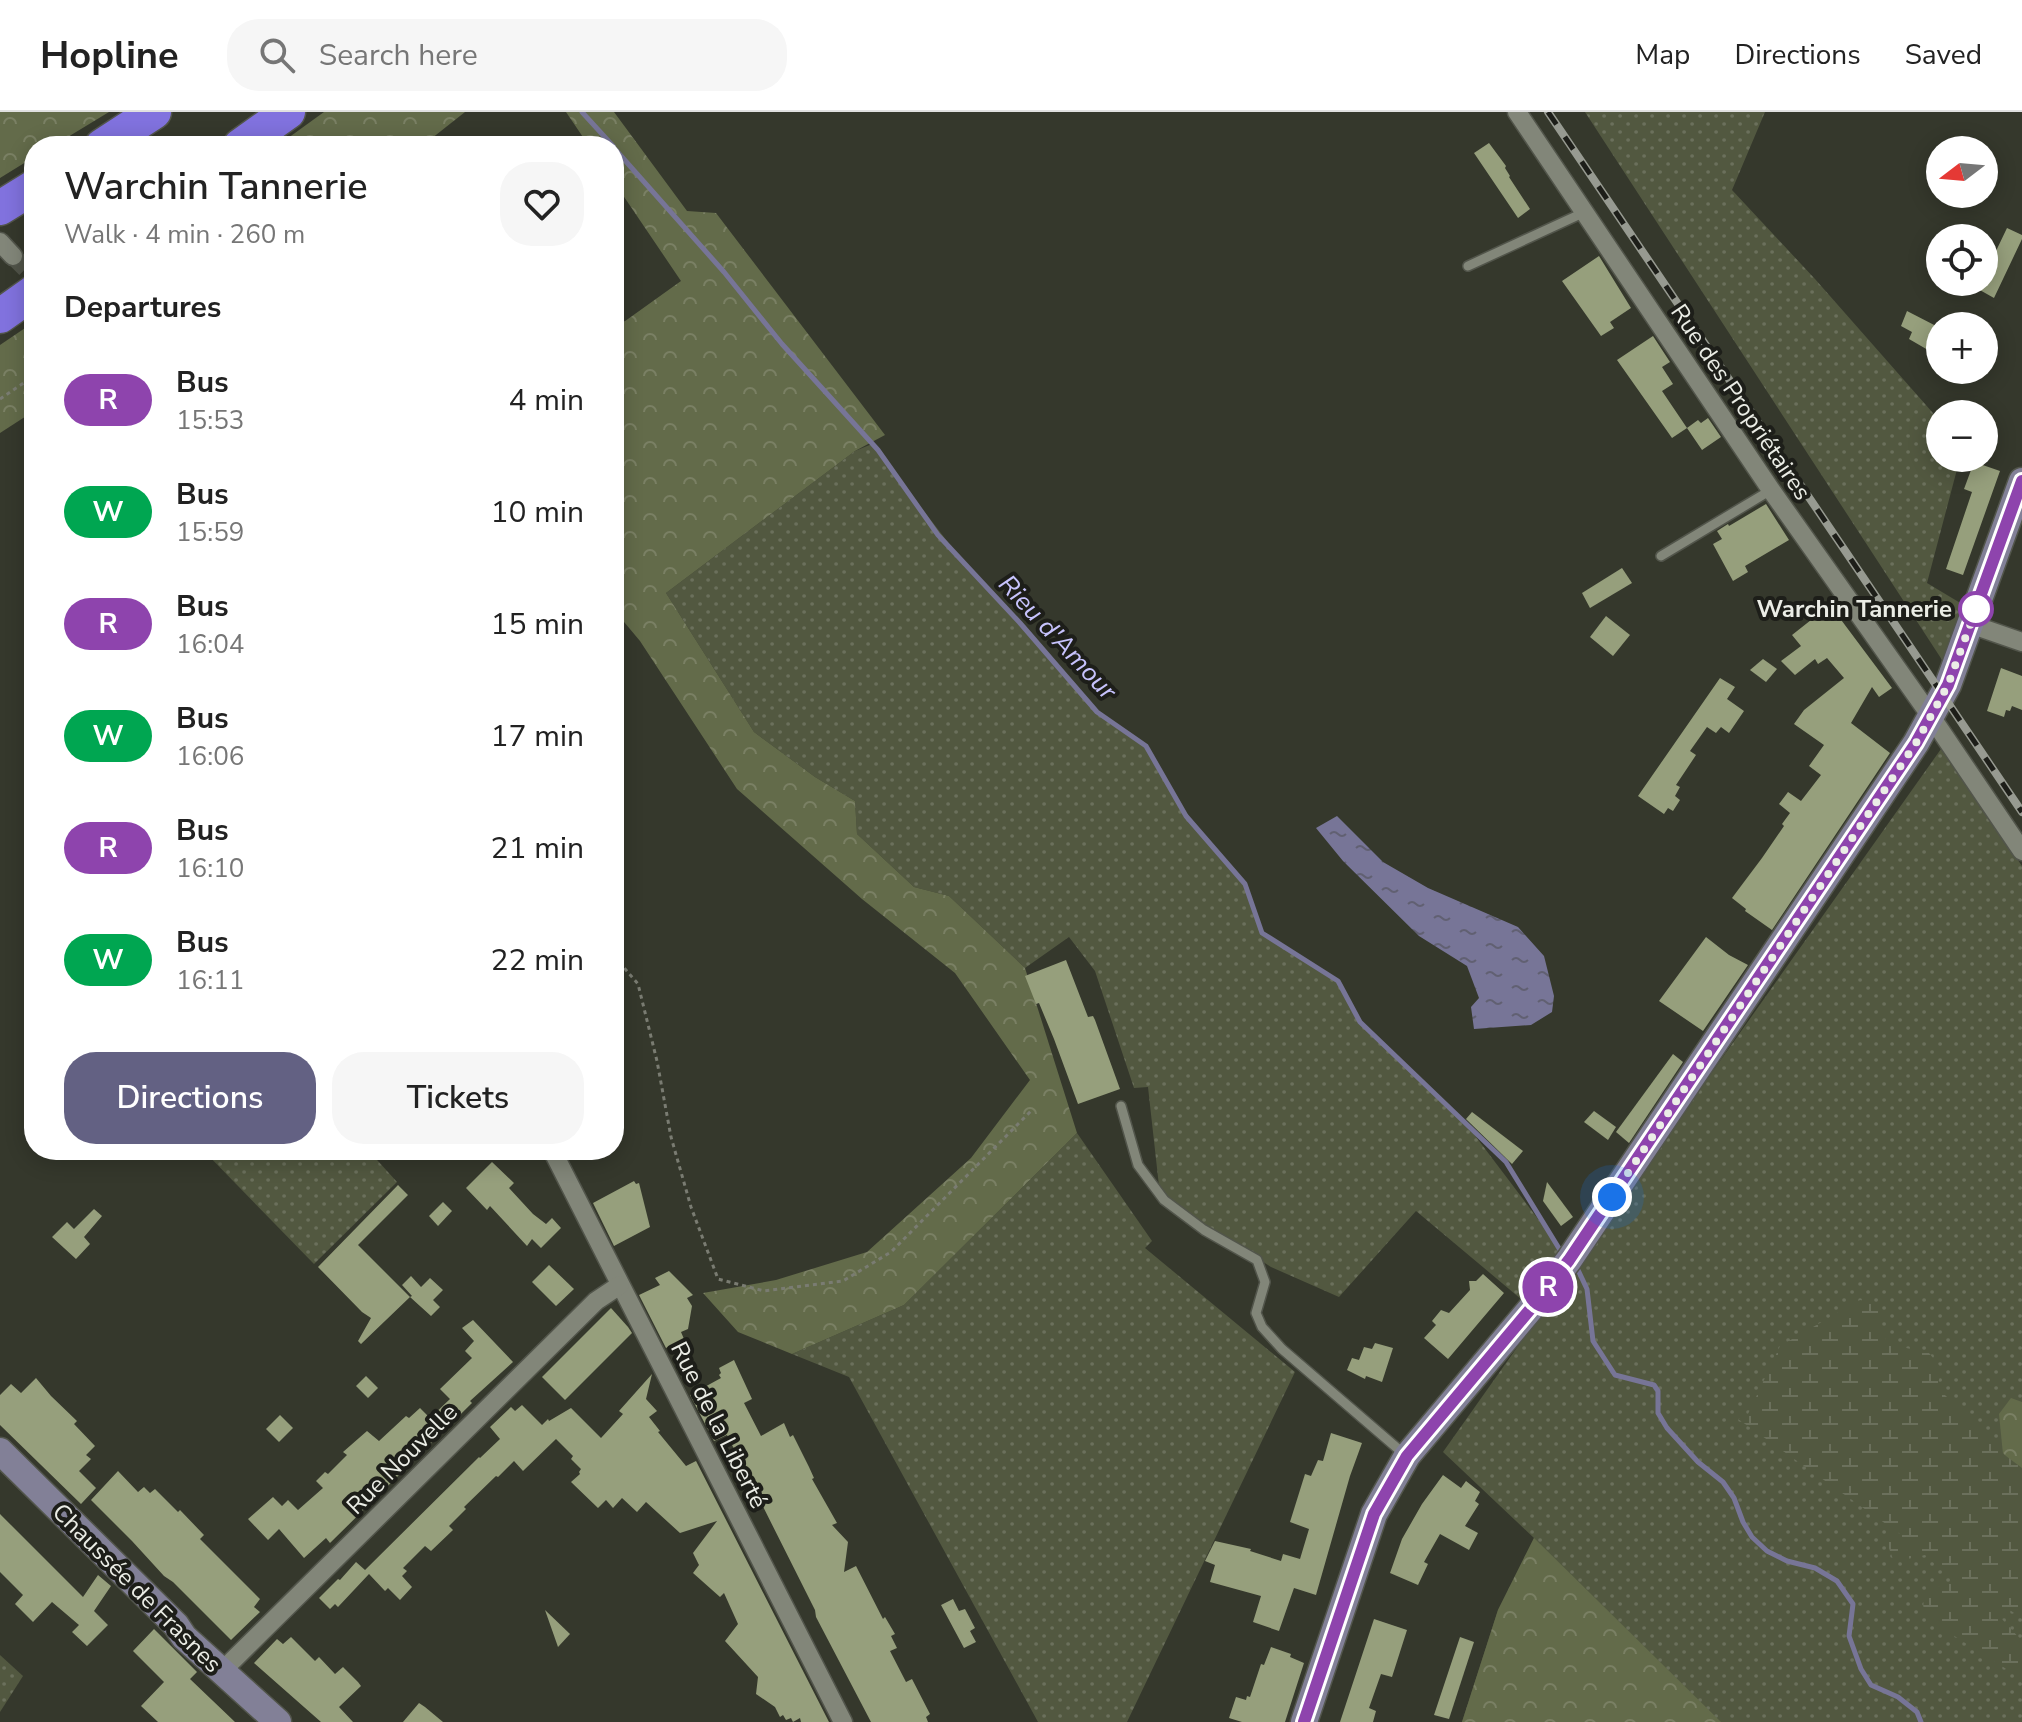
<!DOCTYPE html>
<meta charset="utf-8">
<style>
body{margin:0;font-family:"Nunito Sans",sans-serif;background:#f6f6f6;color:#222;height:100vh;display:flex;flex-direction:column;font-size:30px;white-space:nowrap}
*{box-sizing:border-box;margin:0}
p{font-size:26px;color:#767676}
.icon{flex:none;width:44px;height:44px;fill:none;stroke:currentColor;stroke-width:2;stroke-linecap:round;stroke-linejoin:round}
.map{position:relative;flex:1;overflow:hidden}
.side{position:absolute;left:24px;top:24px;width:600px;height:1024px;display:flex;flex-direction:column;background:#fff;border-radius:32px;box-shadow:0 4px 20px #0003}
.side>*{flex:none}
.badge{padding:0 16px;border-radius:26px;font-size:28px;line-height:52px}
.needle{width:52px;rotate:254deg}
.controls{position:absolute;left:1926px;top:24px;display:grid;gap:16px}
.controls a{display:grid;place-items:center;width:72px;height:72px;border-radius:50%;background:#fff;box-shadow:0 4px 20px #0003;font-size:40px}
.you{position:absolute;width:40px;height:40px;margin:-20px;border:6px solid #fff;border-radius:50%;background:#1a73e8;box-shadow:0 0 0 12px #1a73e833}
.map>.badge{position:absolute;translate:-50% -50%;box-shadow:0 0 0 4px #fff}
h2{padding:0 40px;font-size:30px;line-height:72px}
.round{display:grid;place-items:center;flex:none;width:84px;height:84px;border-radius:32px;background:#f6f6f6}
.summary{display:flex;align-items:center;justify-content:space-between;height:136px;padding:0 40px}
h1{font-size:38px;font-weight:600;line-height:60px}
.cta{display:flex;gap:16px;margin-top:auto;padding:16px 40px}
.cta a{flex:1;height:92px;border-radius:32px;background:#636183;color:#fff;font-size:32px;font-weight:600;line-height:92px;text-align:center}
.cta a+a{background:#f6f6f6;color:#222}
ul{padding:0;list-style:none}
li{display:flex;align-items:center;gap:24px;height:112px;padding:0 40px}
li div{flex:1}
li b{display:block;font-size:30px}
li em{font-style:normal}
li .badge{min-width:88px;font-weight:700;text-align:center}
header{display:flex;align-items:center;gap:48px;box-sizing:border-box;height:112px;padding:0 40px;background:#fff;border-bottom:2px solid #e0e0e0}
header strong{font-size:38px}
nav{display:flex;gap:44px;margin-inline-start:auto;font-size:28px}
.search{width:560px;height:72px;background:#f6f6f6;display:flex;align-items:center;gap:20px;box-sizing:border-box;padding:0 28px;border-radius:32px;color:#767676;font-size:30px}
.map>svg:first-child{display:block}
.grass{fill:url(#grass-dots)}
.forest{fill:url(#forest-crowns)}
.wetland{fill:url(#wetland-marsh)}
.water{fill:url(#water-ripples)}
.lines{fill:none;stroke-linecap:round;stroke-linejoin:round}
.stream{stroke:#777597;stroke-width:5}
.building{fill:#969f7c}
.street-tunnel{stroke:#505348;stroke-width:18;stroke-dasharray:18 9;stroke-linecap:butt}
.lane-casing{stroke:#52554b;stroke-width:12}
.street-casing{stroke:#52554b;stroke-width:21}
.secondary-casing{stroke:#52554b;stroke-width:29}
.highway-casing{stroke:#52554b;stroke-width:37}
.path{stroke:#7a7c72;stroke-width:3;stroke-dasharray:4 4;stroke-linecap:butt}
.lane{stroke:#828679;stroke-width:9}
.street{stroke:#828679;stroke-width:18}
.secondary{stroke:#828097;stroke-width:26}
.highway{stroke:#8172de;stroke-width:34}
.rail-casing{stroke:#979a91;stroke-width:8}
.rail{stroke:#1d1e19;stroke-width:5;stroke-dasharray:15;stroke-linecap:butt}
.line-casing{stroke:#fff;stroke-width:18}
.line{stroke:#8e44ad;stroke-width:12}
.walk{stroke:#ebede6;stroke-width:8;stroke-dasharray:0 14.4}
.stop-dot{fill:#fff;stroke:#8e44ad;stroke-width:4}
.labels{text-anchor:middle;stroke-width:8;stroke-linejoin:round;paint-order:stroke}
.street-label{font-size:24px;fill:#ebede6;stroke:#1d1e19}
.stop-label{font-size:24px;font-weight:bold;fill:#ebede6;stroke:#1d1e19;text-anchor:end}
.water-label{font-size:26px;font-style:italic;fill:#c7c3fd;stroke:#1d1e19}
</style>
<header>
<strong>Hopline</strong>
<div class="search"><svg class="icon" aria-label="search" viewBox="0 0 24 24"><circle cx="10" cy="10" r="6"/><path d="M15 15l6 6"/></svg>Search here</div>
<nav><a>Map</a><a>Directions</a><a>Saved</a></nav>
</header>
<div class="map">
<svg width="2022" height="1610" viewBox="0 0 2022 1610">
<defs>
<pattern id="grass-dots" width="8" height="8" patternUnits="userSpaceOnUse" patternTransform="scale(2)"><rect width="8" height="8" fill="#525840"/><path d="M2 2h.1M6 6h.1" fill="none" stroke="#6b705c" stroke-width="1.8" stroke-linecap="round"/></pattern>
<pattern id="forest-crowns" width="20" height="18" patternUnits="userSpaceOnUse" patternTransform="scale(2)"><rect width="20" height="18" fill="#636b4a"/><path d="M2 6a3 3 0 1 1 6 0M12 15a3 3 0 1 1 6 0" fill="none" stroke="#7a8064"/></pattern>
<pattern id="wetland-marsh" width="20" height="14" patternUnits="userSpaceOnUse" patternTransform="scale(2)"><rect width="20" height="14" fill="#525840"/><path d="M1 5h8M5 5V1M11 12h8M15 12V8" fill="none" stroke="#6b705c"/></pattern>
<pattern id="water-ripples" width="26" height="14" patternUnits="userSpaceOnUse" patternTransform="scale(2)"><rect width="26" height="14" fill="#777597"/><path d="M2 4q2-2 4 0t4 0M15 11q2-2 4 0t4 0" fill="none" stroke="#616072"/></pattern>
</defs>
<rect width="100%" height="100%" fill="#35382c"/>
<g class="grass">
<polygon points="1585,0 1765,0 1732,78 1815,167 1940,309 1940,346 1960,346 1927,471 1962,492 1946,554"/>
<polygon points="872,332 964,451 1097,600 1146,634 1191,709 1245,772 1262,821 1338,869 1360,910 1467,1013 1569,1148 1527,1192 1416,1099 1339,1185 1271,1155 1160,1083 1148,975 1134,976 1095,859 1069,825 1025,856 949,784 914,775 857,722 855,689 815,665 754,620 666,481 855,339"/>
<polygon points="1941,637 2022,754 2022,1610 1462,1610 1498,1498 1534,1426 1443,1340"/>
<polygon points="1077,1021 1152,1129 1145,1136 1295,1260 1127,1610 1038,1610 849,1265 792,1242 904,1193"/>
<polygon points="203,1038 368,1038 397,1070 314,1152"/>
<polygon points="0,1543 23,1564 0,1600"/>
</g>
<g class="forest">
<polygon points="0,0 109,0 53,34 34,34 34,45 0,66"/>
<polygon points="324,0 465,0 422,34 277,34"/>
<polygon points="566,0 614,0 687,99 716,101 885,323 855,339 666,481 754,620 815,665 855,689 857,722 914,775 949,784 1025,856 1077,1021 904,1193 792,1242 738,1220 703,1181 776,1168 867,1140 971,1046 1030,968 955,861 862,787 737,677 640,529 614,498 614,217 681,169 614,70 614,34 589,34"/>
<polygon points="34,210 34,299 0,321 0,233"/>
<polygon points="2011,1286 2022,1290 2022,1376 2004,1352 1999,1302"/>
<polygon points="1534,1426 1721,1610 1462,1610 1498,1498"/>
</g>
<polygon class="wetland" points="1860,1188 1880,1192 1878,1209 1888,1232 1929,1241 1942,1257 1937,1275 2006,1344 2022,1356 2022,1506 2008,1497 2001,1506 2022,1529 2022,1567 1923,1504 1924,1479 1955,1469 1925,1443 1894,1450 1886,1428 1900,1422 1738,1307 1748,1302 1780,1234"/>
<polygon class="water" points="1337,704 1383,750 1428,776 1518,815 1544,844 1554,884 1552,900 1531,913 1474,917 1471,895 1479,886 1467,854 1419,824 1343,749 1316,716"/>
<g class="lines">
<g class="stream">
<polyline points="582,0 613,34"/>
<polyline points="614,36 724,160 782,232 878,338 938,423 1020,511 1097,600 1146,634 1186,704 1245,772 1262,821 1338,869 1360,910 1506,1050 1560,1138"/>
<polyline points="1578,1158 1587,1177 1593,1229 1615,1263 1654,1273 1658,1279 1658,1301 1667,1316 1698,1350 1723,1370 1734,1386 1743,1410 1752,1425 1767,1439 1787,1449 1815,1456 1837,1469 1853,1492 1849,1524 1861,1557 1871,1573 1898,1585 1917,1600 1921,1610"/>
</g>
</g>
<g class="building">
<polygon points="1489,31 1506,54 1505,56 1510,64 1509,65 1530,97 1518,106 1474,41"/>
<polygon points="2007,116 2022,123 2022,127 1994,186 1978,177 1981,170 1984,170 1984,164"/>
<polygon points="1599,144 1631,196 1610,210 1614,216 1601,224 1562,169"/>
<polygon points="1907,199 1940,216 1940,245 1909,227 1912,220 1901,214"/>
<polygon points="1653,224 1670,250 1662,255 1673,272 1662,279 1687,316 1672,326 1617,248"/>
<polygon points="1708,306 1721,325 1702,338 1687,316 1698,308 1701,311"/>
<polygon points="1974,350 2000,359 1963,463 1946,457 1972,380 1964,377"/>
<polygon points="1766,392 1789,428 1745,454 1748,460 1733,469 1713,432 1722,427 1717,419 1728,412 1729,414"/>
<polygon points="1622,456 1632,471 1590,496 1582,481"/>
<polygon points="1830,493 1892,576 1879,585 1872,575 1851,611 1890,641 1772,818 1745,799 1746,797 1732,786 1762,746 1784,714 1782,712 1790,701 1779,692 1788,680 1801,689 1821,663 1809,654 1824,633 1794,612 1804,598 1844,566 1827,546 1818,552 1815,547 1795,563 1781,549 1801,534 1792,523"/>
<polygon points="1606,504 1630,523 1613,544 1590,525"/>
<polygon points="1763,547 1777,557 1766,570 1750,558"/>
<polygon points="2001,556 2022,564 2022,598 2012,594 2010,599 2006,598 2004,605 1987,599"/>
<polygon points="1720,566 1735,575 1727,587 1744,599 1729,621 1721,615 1716,621 1707,615 1690,639 1696,643 1676,673 1680,675 1675,684 1680,688 1673,699 1668,696 1664,702 1638,684"/>
<polygon points="1706,825 1729,843 1748,853 1703,919 1659,889"/>
<polygon points="1066,848 1088,905 1093,904 1095,908 1120,977 1078,992 1054,927 1039,891 1036,892 1025,864"/>
<polygon points="1673,942 1683,950 1629,1031 1616,1020"/>
<polygon points="1594,999 1616,1015 1608,1028 1584,1010"/>
<polygon points="1472,1000 1523,1039 1512,1052 1466,1007"/>
<polygon points="492,1050 514,1071 509,1076 533,1102 546,1112 552,1106 561,1116 541,1136 532,1127 527,1134 490,1094 487,1098 466,1076"/>
<polygon points="634,1069 636,1072 639,1071 650,1115 614,1134 593,1091"/>
<polygon points="1547,1070 1573,1105 1561,1114 1543,1089"/>
<polygon points="398,1073 408,1083 358,1133 410,1185 361,1232 358,1229 371,1206 362,1200 318,1155"/>
<polygon points="443,1090 452,1099 438,1114 429,1104"/>
<polygon points="94,1097 102,1104 84,1125 90,1132 76,1147 52,1125 67,1110 74,1117"/>
<polygon points="549,1153 574,1177 556,1194 532,1170"/>
<polygon points="669,1159 693,1183 687,1186 692,1194 688,1217 681,1220 684,1227 666,1236 639,1183 660,1173 655,1166"/>
<polygon points="1483,1162 1504,1181 1448,1247 1424,1226 1436,1213 1432,1209 1441,1198 1449,1201 1470,1178 1469,1169 1476,1169"/>
<polygon points="411,1164 421,1175 430,1166 443,1178 433,1188 440,1195 431,1204 410,1185 412,1184 402,1173"/>
<polygon points="611,1196 628,1215 632,1221 565,1288 542,1265"/>
<polygon points="473,1208 513,1250 470,1289 472,1291 330,1431 326,1426 304,1446 279,1417 268,1428 248,1407 273,1385 282,1394 288,1388 298,1398 323,1376 316,1369 325,1360 328,1362 347,1343 343,1340 367,1319 379,1329 406,1304 409,1306 420,1296 430,1306 450,1287 440,1277 472,1246 465,1239 474,1229 462,1216"/>
<polygon points="1375,1231 1393,1236 1382,1270 1366,1264 1365,1267 1347,1258 1352,1246 1359,1248 1364,1235 1372,1237"/>
<polygon points="734,1248 752,1287 744,1291 761,1324 784,1311 790,1325 793,1323 809,1355 814,1366 812,1367 837,1411 832,1413 848,1430 844,1460 856,1454 883,1507 885,1505 895,1522 891,1524 897,1536 890,1539 906,1570 912,1567 930,1602 926,1605 928,1610 871,1610 816,1505 815,1498 727,1323 714,1329 690,1283 721,1266 719,1263 721,1261 719,1256"/>
<polygon points="652,1262 646,1287 657,1299 649,1305 660,1319 658,1320 686,1354 696,1349 829,1610 801,1610 800,1606 793,1610 791,1606 786,1608 783,1603 780,1605 775,1595 756,1582 758,1565 725,1529 738,1512 724,1481 720,1485 693,1461 699,1453 693,1441 717,1409 680,1421 646,1390 637,1400 622,1386 613,1396 606,1388 598,1396 571,1370 580,1362 579,1360 581,1357 571,1347 573,1344 556,1327 523,1359 514,1349 498,1365 496,1364 464,1395 466,1397 449,1414 453,1418 431,1439 425,1434 403,1456 407,1459 402,1464 412,1475 400,1488 388,1476 385,1479 369,1462 338,1495 335,1492 330,1497 319,1486 338,1467 340,1468 356,1450 365,1458 479,1345 480,1346 500,1327 490,1315 511,1295 515,1299 522,1293 542,1313 548,1307 549,1309 571,1296 601,1326 623,1302 619,1299"/>
<polygon points="366,1264 378,1276 368,1286 356,1274"/>
<polygon points="36,1266 51,1284 77,1309 74,1312 95,1334 86,1343 91,1347 79,1359 96,1376 81,1392 0,1313 0,1283 11,1272 21,1281"/>
<polygon points="280,1303 293,1316 279,1330 266,1317"/>
<polygon points="1331,1321 1362,1331 1350,1364 1316,1483 1294,1476 1279,1519 1253,1510 1261,1484 1210,1470 1215,1453 1205,1449 1215,1429 1251,1437 1250,1439 1281,1449 1283,1442 1300,1447 1309,1417 1290,1410 1305,1362 1311,1364 1318,1348 1323,1349"/>
<polygon points="118,1359 138,1380 144,1375 150,1381 155,1377 178,1400 180,1398 204,1423 200,1427 260,1487 254,1495 260,1500 231,1528 173,1470 164,1464 132,1429 91,1388"/>
<polygon points="1443,1363 1461,1376 1466,1369 1480,1380 1475,1389 1479,1392 1465,1414 1478,1421 1469,1438 1440,1422 1424,1450 1428,1452 1418,1473 1390,1461 1402,1427 1422,1392"/>
<polygon points="0,1402 83,1485 98,1463 111,1474 94,1499 108,1513 87,1534 72,1520 79,1513 52,1490 33,1510 15,1492 23,1483 0,1460"/>
<polygon points="953,1487 959,1499 965,1497 975,1516 970,1519 976,1530 964,1536 941,1493"/>
<polygon points="545,1498 570,1522 558,1535"/>
<polygon points="1374,1507 1407,1518 1392,1565 1381,1562 1369,1596 1376,1599 1373,1610 1340,1610"/>
<polygon points="154,1517 197,1560 190,1567 235,1610 158,1610 141,1594 164,1570 133,1539"/>
<polygon points="291,1525 315,1549 319,1545 335,1562 343,1555 358,1570 361,1574 339,1595 353,1610 321,1610 254,1551 277,1527 283,1532"/>
<polygon points="1460,1525 1474,1530 1449,1607 1434,1603"/>
<polygon points="1271,1535 1291,1542 1290,1545 1304,1551 1285,1610 1242,1610 1229,1606 1236,1585 1246,1588 1247,1584 1250,1585 1261,1552 1264,1553"/>
<polygon points="419,1591 425,1595 443,1610 403,1610"/>
</g>
<g class="lines">
<polyline class="street-tunnel" points="13,144 34,165"/>
<defs>
<g id="lane">
<polyline points="1468,154 1585,100"/>
<polyline points="1661,444 1771,378"/>
<polyline points="1121,994 1138,1053 1164,1088 1204,1118 1257,1148 1265,1170 1256,1201 1262,1215 1282,1237 1404,1342"/>
</g>
<g id="street">
<polyline points="1517,0 1771,378 1930,603 2022,739"/>
<polyline points="0,130 13,144"/>
<polyline points="1970,512 2022,530"/>
<polyline points="552,1038 843,1610"/>
<polyline points="221,1560 596,1189 620,1173"/>
</g>
<g id="secondary">
<polyline points="0,1339 176,1513 184,1525 278,1610"/>
<polyline points="1304,1610 1374,1402 1407,1344 1543,1182 1569,1148 1916,631 1948,573 2022,369"/>
</g>
<g id="highway">
<polyline points="102,34 154,0"/>
<polyline points="240,34 288,0"/>
<polyline points="0,96 34,75"/>
<polyline points="0,204 34,180"/>
</g>
</defs>
<use href="#lane" class="lane-casing"/>
<use href="#street" class="street-casing"/>
<use href="#secondary" class="secondary-casing"/>
<use href="#highway" class="highway-casing"/>
<g class="path">
<polyline points="0,287 34,264"/>
<polyline points="614,844 638,872 657,949 671,1025 691,1095 718,1167 764,1179 843,1169 891,1140 1031,999"/>
</g>
<use href="#lane" class="lane"/>
<use href="#street" class="street"/>
<use href="#secondary" class="secondary"/>
<use href="#highway" class="highway"/>
<defs>
<polyline id="rail" points="1548,0 2022,700"/>
</defs>
<use href="#rail" class="rail-casing"/>
<use href="#rail" class="rail"/>
</g>
<g class="lines">
<defs>
<polyline id="line" points="1304,1610 1374,1402 1407,1344 1543,1182 1569,1148 1916,631 1948,573 2022,369"/>
</defs>
<use href="#line" class="line-casing"/>
<use href="#line" class="line"/>
<polyline class="walk" points="1612,1085 1916,631 1948,573 1976,497"/>
</g>
<circle class="stop-dot" cx="1976" cy="497" r="16"/>
<g class="labels">
<g class="street-label">
<text transform="translate(1741 290) rotate(56)" y="8">Rue des Propriétaires</text>
<text transform="translate(719 1313) rotate(63)" y="8">Rue de la Liberté</text>
<text transform="translate(402 1347) rotate(-45)" y="8">Rue Nouvelle</text>
<text transform="translate(137 1476) rotate(45)" y="8">Chaussée de Frasnes</text>
</g>
<g class="stop-label">
<text x="1952" y="505">Warchin Tannerie</text>
</g>
<g class="water-label">
<text transform="translate(1058 525) rotate(47)" y="9">Rieu d'Amour</text>
</g>
</g>
</svg>
<div class="controls">
<a><svg class="needle" viewBox="-14 -14 28 28"><path d="M0-13l5 13h-10z" fill="#e53935"/><path d="M0 13l5-13h-10z" fill="#767676"/></svg></a>
<a><svg class="icon" aria-label="locate" viewBox="0 0 24 24"><circle cx="12" cy="12" r="6"/><path d="M12 2v4M12 18v4M2 12h4M18 12h4"/></svg></a>
<a>+</a>
<a>−</a>
</div>
<div class="you" style="left:1612px;top:1085px"></div>
<b class="badge" style="left:1548px;top:1175px;background:#8e44ad;color:#fff">R</b>
<section class="side">
<div class="summary"><div><h1>Warchin Tannerie</h1><p>Walk · 4 min · 260 m</p></div><a class="round"><svg class="icon" aria-label="heart" viewBox="0 0 24 24"><path d="M12 20l-8-8c-3-5 5-10 8-4 3-6 11-1 8 4z"/></svg></a></div>
<h2>Departures</h2>
<ul>
<li><span class="badge" style="background:#8e44ad;color:#fff">R</span><div><b>Bus</b><p>15:53</p></div><em>4 min</em></li>
<li><span class="badge" style="background:#00a651;color:#fff">W</span><div><b>Bus</b><p>15:59</p></div><em>10 min</em></li>
<li><span class="badge" style="background:#8e44ad;color:#fff">R</span><div><b>Bus</b><p>16:04</p></div><em>15 min</em></li>
<li><span class="badge" style="background:#00a651;color:#fff">W</span><div><b>Bus</b><p>16:06</p></div><em>17 min</em></li>
<li><span class="badge" style="background:#8e44ad;color:#fff">R</span><div><b>Bus</b><p>16:10</p></div><em>21 min</em></li>
<li><span class="badge" style="background:#00a651;color:#fff">W</span><div><b>Bus</b><p>16:11</p></div><em>22 min</em></li>
</ul>
<div class="cta"><a>Directions</a><a>Tickets</a></div>
</section>
</div>
